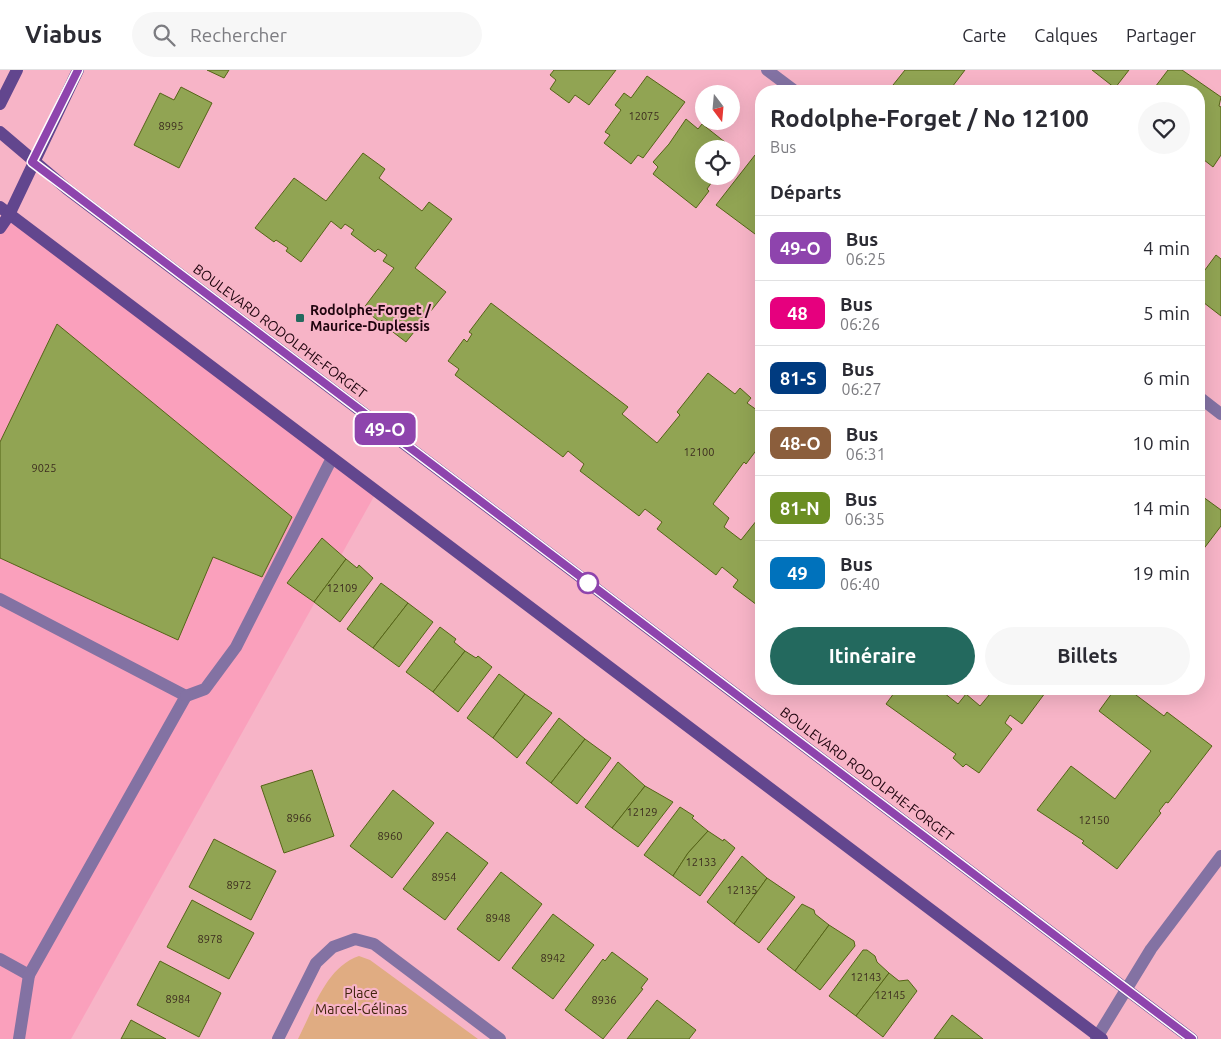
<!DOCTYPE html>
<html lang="fr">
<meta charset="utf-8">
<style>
body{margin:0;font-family:Ubuntu,sans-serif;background:#f7f7f7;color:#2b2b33;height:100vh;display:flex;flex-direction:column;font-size:19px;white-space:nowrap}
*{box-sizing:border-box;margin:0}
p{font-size:16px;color:#7c7c81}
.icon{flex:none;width:28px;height:28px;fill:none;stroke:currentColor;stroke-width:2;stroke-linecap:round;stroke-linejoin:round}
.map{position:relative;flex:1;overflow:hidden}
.details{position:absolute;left:755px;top:15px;width:450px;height:610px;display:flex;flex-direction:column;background:#fff;border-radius:20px;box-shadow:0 5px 20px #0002}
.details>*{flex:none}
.badge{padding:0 10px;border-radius:8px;font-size:18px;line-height:32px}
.needle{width:32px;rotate:164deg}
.controls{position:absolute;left:695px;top:15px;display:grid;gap:10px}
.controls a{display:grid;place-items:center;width:45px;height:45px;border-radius:50%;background:#fff;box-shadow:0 5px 20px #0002;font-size:25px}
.map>.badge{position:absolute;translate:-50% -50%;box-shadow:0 0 0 2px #fff}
h2{padding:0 15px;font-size:19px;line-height:45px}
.round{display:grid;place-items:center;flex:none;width:52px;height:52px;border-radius:26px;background:#f7f7f7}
.headline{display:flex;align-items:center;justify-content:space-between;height:85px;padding:0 15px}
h1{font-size:24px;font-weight:600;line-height:38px}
.cta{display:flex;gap:10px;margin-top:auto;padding:10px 15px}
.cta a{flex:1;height:58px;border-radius:30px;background:#23695e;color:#fff;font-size:20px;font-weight:600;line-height:58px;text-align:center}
.cta a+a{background:#f7f7f7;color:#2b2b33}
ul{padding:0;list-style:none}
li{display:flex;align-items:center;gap:15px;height:65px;padding:0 15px;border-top:1px solid #e1e1e2}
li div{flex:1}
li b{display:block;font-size:19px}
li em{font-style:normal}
li .badge{min-width:55px;font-weight:700;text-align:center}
header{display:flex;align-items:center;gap:30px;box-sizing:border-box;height:70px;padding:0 25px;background:#fff;border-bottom:1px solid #e1e1e2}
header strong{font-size:24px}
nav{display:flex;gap:28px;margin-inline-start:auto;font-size:18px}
.search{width:350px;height:45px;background:#f7f7f7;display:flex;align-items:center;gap:12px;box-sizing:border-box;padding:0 18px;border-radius:28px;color:#7c7c81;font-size:19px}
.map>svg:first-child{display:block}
.built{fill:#faa0bc}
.green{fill:#e0ac82}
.building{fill:#91a453;stroke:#556417}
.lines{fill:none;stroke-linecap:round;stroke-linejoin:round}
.lane{stroke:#8372a3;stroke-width:12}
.street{stroke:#8372a3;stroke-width:12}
.secondary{stroke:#62468e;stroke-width:12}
.line-casing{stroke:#fff;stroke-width:11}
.line{stroke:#8e44ad;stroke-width:8}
.poi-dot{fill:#23695e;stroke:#f7b4c7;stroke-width:2}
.stop-dot{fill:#fff;stroke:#8e44ad;stroke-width:2.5}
.labels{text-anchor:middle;stroke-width:4.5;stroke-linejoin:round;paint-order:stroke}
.number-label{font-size:11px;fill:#3c2c1f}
.poi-label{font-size:14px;font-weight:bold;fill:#1f040e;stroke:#f7b4c7;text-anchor:start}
.street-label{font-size:14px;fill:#1f040e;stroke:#f7b4c7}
.park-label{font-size:14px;fill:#40250c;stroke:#f7b4c7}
</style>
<header>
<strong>Viabus</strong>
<div class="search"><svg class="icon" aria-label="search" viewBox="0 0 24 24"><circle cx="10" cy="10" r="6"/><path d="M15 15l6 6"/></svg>Rechercher</div>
<nav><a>Carte</a><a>Calques</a><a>Partager</a></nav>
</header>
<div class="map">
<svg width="1221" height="969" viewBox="0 0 1221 969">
<rect width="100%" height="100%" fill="#f7b4c7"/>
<polygon class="built" points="9,145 377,421 71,969 0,969 0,162"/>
<path class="green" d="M 359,886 L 370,890 L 478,969 L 298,969 C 313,940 326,897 359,886 Z"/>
<g class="building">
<polygon points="207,0 229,0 224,8"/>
<polygon points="554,0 616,0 589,35 575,25 569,33 550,19 556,10 550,5"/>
<polygon points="905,0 965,0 949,21 902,21 893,15"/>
<polygon points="1092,0 1129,0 1115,18"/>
<polygon points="1168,0 1182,0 1221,27 1219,36 1221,37 1221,85 1213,97 1199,86 1199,21 1152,21"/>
<polygon points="647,6 685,32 643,88 638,85 631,94 604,73 610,65 605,62 621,40 615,35 624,23 631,28"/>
<polygon points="976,16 983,21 971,21"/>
<polygon points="181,17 212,33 179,98 134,75 160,23 174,30"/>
<polygon points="686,49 698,59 702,54 735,80 731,85 731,79 704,79 704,106 716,106 707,119 709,121 696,138 653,104 658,97 653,92 669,74"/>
<polygon points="363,83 385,99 379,108 422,141 429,132 452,149 415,198 446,222 406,272 389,259 391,257 382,250 380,252 363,239 394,198 383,191 387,185 378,179 375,182 351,164 354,160 345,154 341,159 331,151 301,192 286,181 288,178 276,170 274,172 255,158 294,108 326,131"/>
<polygon points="755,85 761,90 761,164 759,167 716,135"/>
<polygon points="1216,185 1221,189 1221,246 1199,229 1199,208"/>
<polygon points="491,233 628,337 622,344 657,373 680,345 677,342 708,303 735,324 740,318 751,328 747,333 761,343 761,374 746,394 744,392 713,434 729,448 724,457 741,470 761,445 761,538 733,517 738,510 722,497 716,505 657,459 662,452 645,439 639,446 580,401 584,394 568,381 563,387 455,305 459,299 448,291 464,269 467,272 472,264 469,262"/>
<polygon points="57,254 292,447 262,507 213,487 178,570 0,488 0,372"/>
<polygon points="1199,424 1221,440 1221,456 1199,485"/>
<polygon points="322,468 346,489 314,532 287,513"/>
<polygon points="346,489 357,498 359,495 373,508 340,552 314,532"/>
<polygon points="381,513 408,533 373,578 347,559"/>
<polygon points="408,533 433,552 399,597 373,578"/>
<polygon points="440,557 456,569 454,572 465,581 433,622 406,602"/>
<polygon points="465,581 476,588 478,586 492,597 458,642 433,622"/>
<polygon points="499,604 525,624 493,668 467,648"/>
<polygon points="897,619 939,619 958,634 966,624 980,636 994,619 1048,619 1022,654 1010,645 1005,653 1012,659 979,703 966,694 963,697 953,688 956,684 886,634"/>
<polygon points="1115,619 1128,619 1164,646 1167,642 1212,676 1168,733 1166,732 1159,741 1161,743 1117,799 1082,773 1084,771 1037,740 1071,696 1115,729 1151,681 1099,641"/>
<polygon points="525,624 552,643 517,688 493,668"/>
<polygon points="559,648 585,669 551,713 526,693"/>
<polygon points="585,669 611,688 577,734 551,713"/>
<polygon points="618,692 645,716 612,758 585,737"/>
<polygon points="312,700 334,766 284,783 261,716"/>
<polygon points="645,716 673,732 638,777 612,758"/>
<polygon points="393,720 434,753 392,808 350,776"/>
<polygon points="680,737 694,746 692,748 708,761 688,783 673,806 644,785"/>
<polygon points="708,761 723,771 724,769 735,778 700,826 673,806 688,783"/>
<polygon points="447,762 488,793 445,850 403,819"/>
<polygon points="214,769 276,801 251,850 189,817"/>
<polygon points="742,786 767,808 734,854 707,832"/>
<polygon points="501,802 542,834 499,891 457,859"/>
<polygon points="767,808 795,827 759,873 734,854"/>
<polygon points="192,830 254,863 229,909 167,877"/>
<polygon points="802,834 814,840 815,844 829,855 795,901 767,879"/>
<polygon points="553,844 594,875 553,929 512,898"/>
<polygon points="829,855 854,871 855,876 820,920 795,901"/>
<polygon points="863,880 867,880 875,886 877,892 889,903 856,946 829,926"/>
<polygon points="612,882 648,909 641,918 643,919 603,969 565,940 603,889 605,891"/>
<polygon points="160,891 221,923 199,967 137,935"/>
<polygon points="889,903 899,911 908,910 917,921 883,967 856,946"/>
<polygon points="657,930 696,960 689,969 627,969"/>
<polygon points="952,945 983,969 934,969"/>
<polygon points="131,950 166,969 121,969"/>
</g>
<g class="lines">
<g class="lane">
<polyline points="0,529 186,626 29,905 0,889"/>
<polyline points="186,626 205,619 236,577 332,388"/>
<polyline points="19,969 29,905"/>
</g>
<g class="street">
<polyline points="767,0 795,21"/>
<polyline points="1199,327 1221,344"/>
<polyline points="278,969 316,893 333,877 355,869 374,874 500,969"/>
<polyline points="1096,969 1151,879 1221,786"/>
</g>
<g class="secondary">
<polyline points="0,34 17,0"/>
<polyline points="0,62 67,119 1192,969"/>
<polyline points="0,137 1102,969"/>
<polyline points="0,158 9,145 78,0"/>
</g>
</g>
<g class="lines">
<defs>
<polyline id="line" points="78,0 32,92 1192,969"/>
</defs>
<use href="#line" class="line-casing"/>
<use href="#line" class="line"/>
</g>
<rect class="poi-dot" x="295" y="243" width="10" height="10" rx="2.5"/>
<circle class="stop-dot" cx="588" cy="513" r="10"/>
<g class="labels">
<g class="number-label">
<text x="644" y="50">12075</text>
<text x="171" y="60">8995</text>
<text x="699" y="386">12100</text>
<text x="44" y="402">9025</text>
<text x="342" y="522">12109</text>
<text x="642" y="746">12129</text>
<text x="299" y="752">8966</text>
<text x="1094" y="754">12150</text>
<text x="390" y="770">8960</text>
<text x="701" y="796">12133</text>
<text x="444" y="811">8954</text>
<text x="239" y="819">8972</text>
<text x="742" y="824">12135</text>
<text x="498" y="852">8948</text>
<text x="210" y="873">8978</text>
<text x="553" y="892">8942</text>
<text x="866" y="911">12143</text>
<text x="890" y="929">12145</text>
<text x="178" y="933">8984</text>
<text x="604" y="934">8936</text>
</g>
<g class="poi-label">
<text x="310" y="245">Rodolphe-Forget /<tspan x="310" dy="16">Maurice-Duplessis</tspan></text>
</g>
<g class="street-label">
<text transform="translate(280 261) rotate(37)" y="5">BOULEVARD RODOLPHE-FORGET</text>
<text transform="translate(867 704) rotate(37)" y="5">BOULEVARD RODOLPHE-FORGET</text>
</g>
<g class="park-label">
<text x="361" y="928">Place<tspan x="361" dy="16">Marcel-Gélinas</tspan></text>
</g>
</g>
</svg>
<div class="controls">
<a><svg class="needle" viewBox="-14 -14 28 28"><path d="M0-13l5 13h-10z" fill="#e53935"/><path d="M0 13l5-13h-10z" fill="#7c7c81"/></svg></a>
<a><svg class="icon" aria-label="locate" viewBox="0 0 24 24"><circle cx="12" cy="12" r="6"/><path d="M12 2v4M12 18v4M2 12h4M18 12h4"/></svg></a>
</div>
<b class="badge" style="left:385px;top:359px;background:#8e44ad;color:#fff">49-O</b>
<section class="details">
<div class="headline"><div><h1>Rodolphe-Forget / No 12100</h1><p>Bus</p></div><a class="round"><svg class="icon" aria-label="heart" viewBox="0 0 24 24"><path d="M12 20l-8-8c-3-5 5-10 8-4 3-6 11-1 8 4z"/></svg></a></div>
<h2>Départs</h2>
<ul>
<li><span class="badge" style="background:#8e44ad;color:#fff">49-O</span><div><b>Bus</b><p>06:25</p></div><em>4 min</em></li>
<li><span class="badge" style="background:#e6007e;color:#fff">48</span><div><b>Bus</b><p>06:26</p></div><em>5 min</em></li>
<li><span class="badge" style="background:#003b80;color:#fff">81-S</span><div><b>Bus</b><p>06:27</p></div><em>6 min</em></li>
<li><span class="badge" style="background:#8b5e3c;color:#fff">48-O</span><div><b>Bus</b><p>06:31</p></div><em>10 min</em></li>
<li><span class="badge" style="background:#6b8e23;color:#fff">81-N</span><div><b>Bus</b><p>06:35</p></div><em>14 min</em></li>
<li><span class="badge" style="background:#0072bc;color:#fff">49</span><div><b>Bus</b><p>06:40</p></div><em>19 min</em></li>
</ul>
<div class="cta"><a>Itinéraire</a><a>Billets</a></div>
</section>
</div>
